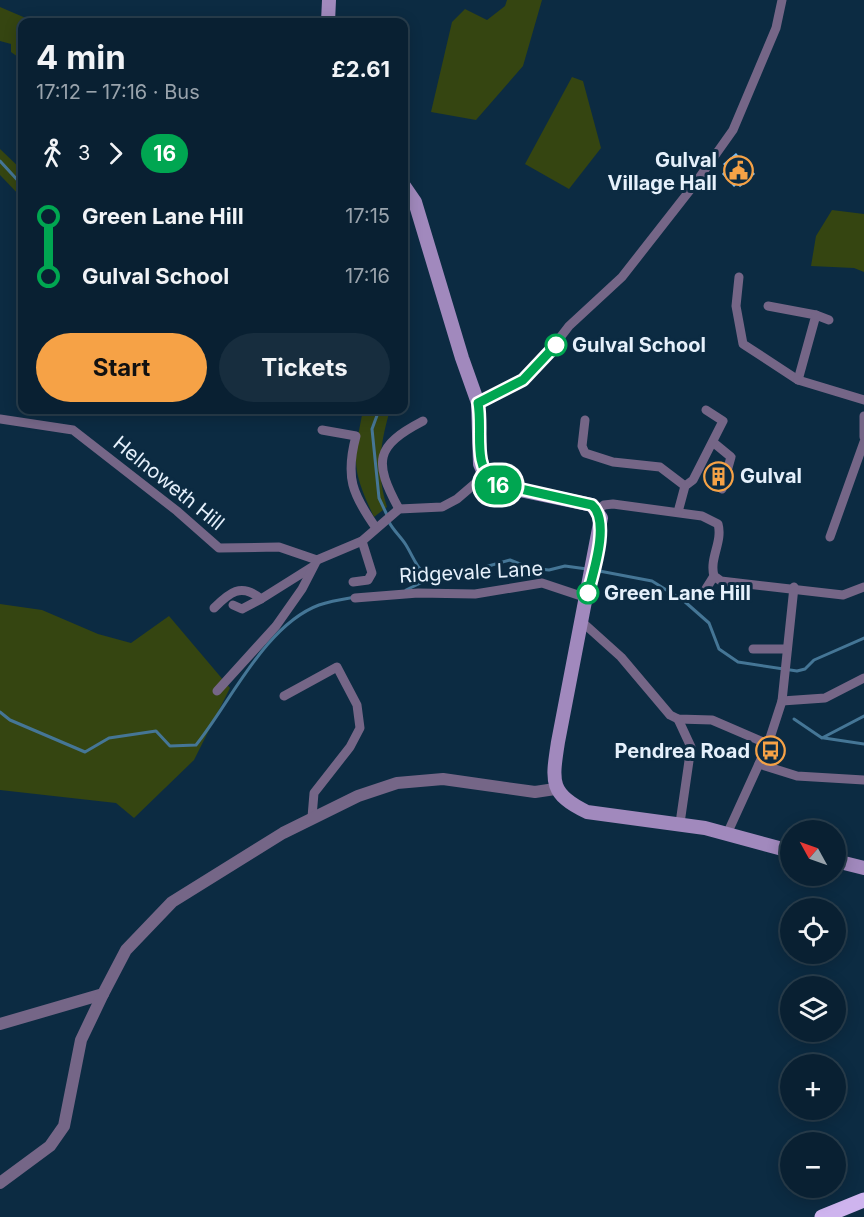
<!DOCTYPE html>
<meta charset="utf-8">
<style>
body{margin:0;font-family:Inter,sans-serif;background:#172d3e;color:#f1f3f6;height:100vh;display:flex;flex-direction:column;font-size:22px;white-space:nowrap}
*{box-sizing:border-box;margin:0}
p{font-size:20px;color:#99a3ac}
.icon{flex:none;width:33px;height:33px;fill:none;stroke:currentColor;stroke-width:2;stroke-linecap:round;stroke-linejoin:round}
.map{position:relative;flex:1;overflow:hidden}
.sheet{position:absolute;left:18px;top:18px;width:390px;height:396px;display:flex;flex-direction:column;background:#092032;border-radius:12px;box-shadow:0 3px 15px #0003,0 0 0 2px #293e4d}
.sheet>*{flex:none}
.badge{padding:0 12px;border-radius:20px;font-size:21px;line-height:39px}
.needle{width:39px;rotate:310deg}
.controls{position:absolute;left:780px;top:820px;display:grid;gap:12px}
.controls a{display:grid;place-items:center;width:66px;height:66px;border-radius:50%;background:#092032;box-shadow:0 3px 15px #0003,0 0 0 2px #293e4d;font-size:30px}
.map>.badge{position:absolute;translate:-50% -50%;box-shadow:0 0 0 3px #fff}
.legs{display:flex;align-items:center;gap:9px;height:66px;padding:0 18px;font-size:20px}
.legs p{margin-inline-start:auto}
.head{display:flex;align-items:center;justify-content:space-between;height:102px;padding:0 18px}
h1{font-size:33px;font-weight:700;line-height:45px}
.primary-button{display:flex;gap:12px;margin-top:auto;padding:12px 18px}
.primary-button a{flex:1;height:69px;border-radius:36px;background:#f6a246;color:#111;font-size:24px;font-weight:700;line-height:69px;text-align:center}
.primary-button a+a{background:#172d3e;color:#f1f3f6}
ul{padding:0 18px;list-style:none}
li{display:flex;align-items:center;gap:21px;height:60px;font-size:22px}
li i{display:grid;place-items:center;width:9px;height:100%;margin:0 8px;background:currentColor}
li i::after{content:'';width:15px;height:15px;margin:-8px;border:4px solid;border-radius:50%;background:#092032}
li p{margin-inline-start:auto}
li:first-child i{background:linear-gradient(#0000 50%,currentColor 0)}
li:last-child i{background:linear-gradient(currentColor 50%,#0000 0)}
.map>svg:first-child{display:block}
.green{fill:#354511}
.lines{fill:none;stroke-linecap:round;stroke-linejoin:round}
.stream{stroke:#457696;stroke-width:3}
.building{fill:#72befc}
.minor{stroke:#756687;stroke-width:9}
.tertiary{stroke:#756687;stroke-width:12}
.secondary{stroke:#a189bd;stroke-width:14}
.trunk{stroke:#ceb4ee;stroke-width:15}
.line-1-casing{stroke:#fff;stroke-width:14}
.line-1{stroke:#00a651;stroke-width:9}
.stop-1-dot{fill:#fff;stroke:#00a651;stroke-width:3}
.labels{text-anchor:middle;stroke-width:6;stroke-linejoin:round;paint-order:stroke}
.poi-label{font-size:20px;font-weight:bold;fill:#e5f0fb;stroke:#0c2b42;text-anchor:end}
.stop-label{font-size:20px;font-weight:bold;fill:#e5f0fb;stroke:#0c2b42;text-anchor:start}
.street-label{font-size:20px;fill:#e5f0fb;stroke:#0c2b42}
</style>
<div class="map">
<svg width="864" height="1217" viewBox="0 0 864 1217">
<rect width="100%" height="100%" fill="#0c2b42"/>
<g class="green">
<polygon points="507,0 542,0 523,66 476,120 431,112 452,22 465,9 487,20 505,6"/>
<polygon points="0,7 35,22 22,22 22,48 18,57 11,52 11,44 0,41"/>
<polygon points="572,77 583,81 601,148 569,189 525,164"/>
<polygon points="0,149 22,170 22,198 0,175"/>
<polygon points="832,210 864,214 864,272 854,268 811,266 816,236"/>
<path d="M 363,410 L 390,410 C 380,444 376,473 387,507 L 374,517 C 351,468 353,461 363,410 Z"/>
<polygon points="0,604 42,610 98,634 131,643 169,616 230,688 194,760 134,818 116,803 0,790"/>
</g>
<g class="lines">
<g class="stream">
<polyline points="0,161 22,185"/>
<polyline points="379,410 372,429 379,498 387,515"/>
<path d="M 389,522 C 393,530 401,537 406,545 C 417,563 418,577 442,579 L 510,560 L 530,568 L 549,570 L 565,566 L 587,569"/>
<polyline points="594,570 652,581 684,601 709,623 719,649 738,662 797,671 805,669 814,660 864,638"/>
<polyline points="406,590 431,578"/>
<path d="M 0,712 L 10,720 L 85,752 L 109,738 L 156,731 L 170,746 L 196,745 C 230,703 265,625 319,605 C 330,601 343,599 355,597"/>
<polyline points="794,719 822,738 864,716"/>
<polyline points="824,738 864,744"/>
</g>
</g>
<polygon class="building" points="736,153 755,174 740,187 737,184 734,187 722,174 727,168 723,164"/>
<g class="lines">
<g class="minor">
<polyline points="739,277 736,306 743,344 798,380 864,400"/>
<polyline points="768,306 816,315 798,380"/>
<polyline points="816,315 829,320"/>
<polyline points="478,403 508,390 539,365 569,326 622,277 694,185 733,130 776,28 782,0"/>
<polyline points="864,416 864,437"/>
<polyline points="0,419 73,430 177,511 219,548 279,547 317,560"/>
<polyline points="585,420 582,446 585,453 613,462 660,467 685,486"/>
<path d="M 322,430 L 356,436 C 345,477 352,494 376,528"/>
<polyline points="714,443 731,457 722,489"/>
<path d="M 399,509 C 373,461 375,446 423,421"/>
<path d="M 598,510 L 604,505 L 613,504 L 702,516 L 718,524 C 723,542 709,558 714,576 L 721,581 L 843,595 L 864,587"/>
<polyline points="678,512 685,486 693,480 723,421 706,410"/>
<polyline points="830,537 864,442"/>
<polyline points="317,560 362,541 399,509 442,507 457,499 485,475"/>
<polyline points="353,582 368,580 372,573 362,541"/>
<polyline points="689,592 704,592 714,576"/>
<polyline points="355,598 418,593 475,594 542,583 587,598"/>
<polyline points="233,605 242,609 261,599"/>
<path d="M 214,608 C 229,593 241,582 261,599 L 312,567"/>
<polyline points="581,621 621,657 670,715 678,719 712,720 768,744"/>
<polyline points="753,649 787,649"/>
<polyline points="217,691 276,626 302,589 317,560"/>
<polyline points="284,696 337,667 357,705 360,728 350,747 314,793 312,817"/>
<polyline points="782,701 825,698 864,678"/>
<polyline points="678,719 691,747 680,823"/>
<polyline points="759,764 797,776 864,780"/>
<polyline points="727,834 768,744 782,701 794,587"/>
</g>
<g class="tertiary">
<polyline points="0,1024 103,994 126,950 172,902 283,833 358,796 397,783 443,779 535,792 555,789"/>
<polyline points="0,1183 50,1146 64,1126 81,1040 103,994"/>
</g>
<g class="secondary">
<polyline points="328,22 329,0"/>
<path d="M 404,186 L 415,202 L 462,358 L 478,403 L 480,464 L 485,475 L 494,484 L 510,488 L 592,505 L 601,518 L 558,742 C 552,781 549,794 587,812 L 705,828 L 790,851"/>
<polyline points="836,861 864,868"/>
</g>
<polyline class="trunk" points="822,1217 864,1200"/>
</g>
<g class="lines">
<defs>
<path id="line-1" d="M 556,345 L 523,380 L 478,403 C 483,431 472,464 494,483 L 592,505 C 610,521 594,570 588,593"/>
</defs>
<use href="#line-1" class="line-1-casing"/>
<use href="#line-1" class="line-1"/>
</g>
<defs>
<symbol id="civic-ring" viewBox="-11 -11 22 22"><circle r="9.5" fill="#0c2b42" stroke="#f6a246" stroke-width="1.5"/><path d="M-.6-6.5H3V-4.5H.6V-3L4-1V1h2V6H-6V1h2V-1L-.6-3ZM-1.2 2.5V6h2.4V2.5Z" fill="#f6a246"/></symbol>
<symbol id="building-ring" viewBox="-11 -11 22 22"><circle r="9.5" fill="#0c2b42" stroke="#f6a246" stroke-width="1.5"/><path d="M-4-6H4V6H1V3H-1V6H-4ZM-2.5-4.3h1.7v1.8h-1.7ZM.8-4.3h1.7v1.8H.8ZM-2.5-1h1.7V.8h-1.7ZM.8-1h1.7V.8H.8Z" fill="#f6a246"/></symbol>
<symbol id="bus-ring" viewBox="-11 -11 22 22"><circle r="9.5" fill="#0c2b42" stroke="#f6a246" stroke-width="1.5"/><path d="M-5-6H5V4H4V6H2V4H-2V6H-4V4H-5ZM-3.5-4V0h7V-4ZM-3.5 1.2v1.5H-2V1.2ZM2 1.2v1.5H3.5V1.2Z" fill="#f6a246"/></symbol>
</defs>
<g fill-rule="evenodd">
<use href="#civic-ring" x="722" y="154" width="33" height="33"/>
<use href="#building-ring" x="702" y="460" width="33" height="33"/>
<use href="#bus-ring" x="754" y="734" width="33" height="33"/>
</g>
<g class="stop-1-dot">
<circle cx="556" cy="345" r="10"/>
<circle cx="588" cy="593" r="10"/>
</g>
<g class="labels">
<g class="poi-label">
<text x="717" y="167">Gulval<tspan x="717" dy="23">Village Hall</tspan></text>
<text x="740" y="483" text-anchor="start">Gulval</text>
<text x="750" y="758">Pendrea Road</text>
</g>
<g class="stop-label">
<text x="572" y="352">Gulval School</text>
<text x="604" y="600">Green Lane Hill</text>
</g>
<g class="street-label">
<text transform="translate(169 483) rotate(39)" y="7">Helnoweth Hill</text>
<text transform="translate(471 572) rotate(-3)" y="7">Ridgevale Lane</text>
</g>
</g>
</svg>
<div class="controls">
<a><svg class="needle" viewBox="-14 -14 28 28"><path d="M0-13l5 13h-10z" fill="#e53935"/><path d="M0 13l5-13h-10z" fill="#99a3ac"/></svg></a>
<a><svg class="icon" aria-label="locate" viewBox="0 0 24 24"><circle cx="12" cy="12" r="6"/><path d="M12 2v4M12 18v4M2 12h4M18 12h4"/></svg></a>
<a><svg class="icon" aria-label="layers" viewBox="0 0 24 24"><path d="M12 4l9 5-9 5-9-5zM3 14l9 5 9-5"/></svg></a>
<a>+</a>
<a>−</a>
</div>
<b class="badge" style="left:498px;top:485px;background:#00a651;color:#fff">16</b>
<section class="sheet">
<div class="head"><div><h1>4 min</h1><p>17:12 – 17:16 · Bus</p></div><b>£2.61</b></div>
<div class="legs"><svg class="icon" aria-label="walk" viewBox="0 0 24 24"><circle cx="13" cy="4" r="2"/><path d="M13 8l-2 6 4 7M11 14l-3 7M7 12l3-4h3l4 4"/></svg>3<svg class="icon" aria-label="forward" viewBox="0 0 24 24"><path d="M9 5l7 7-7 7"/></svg><b class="badge" style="background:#00a651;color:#fff">16</b></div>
<ul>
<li><i style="color:#00a651"></i><b>Green Lane Hill</b><p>17:15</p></li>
<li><i style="color:#00a651"></i><b>Gulval School</b><p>17:16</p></li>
</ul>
<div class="primary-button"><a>Start</a><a>Tickets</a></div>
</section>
</div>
